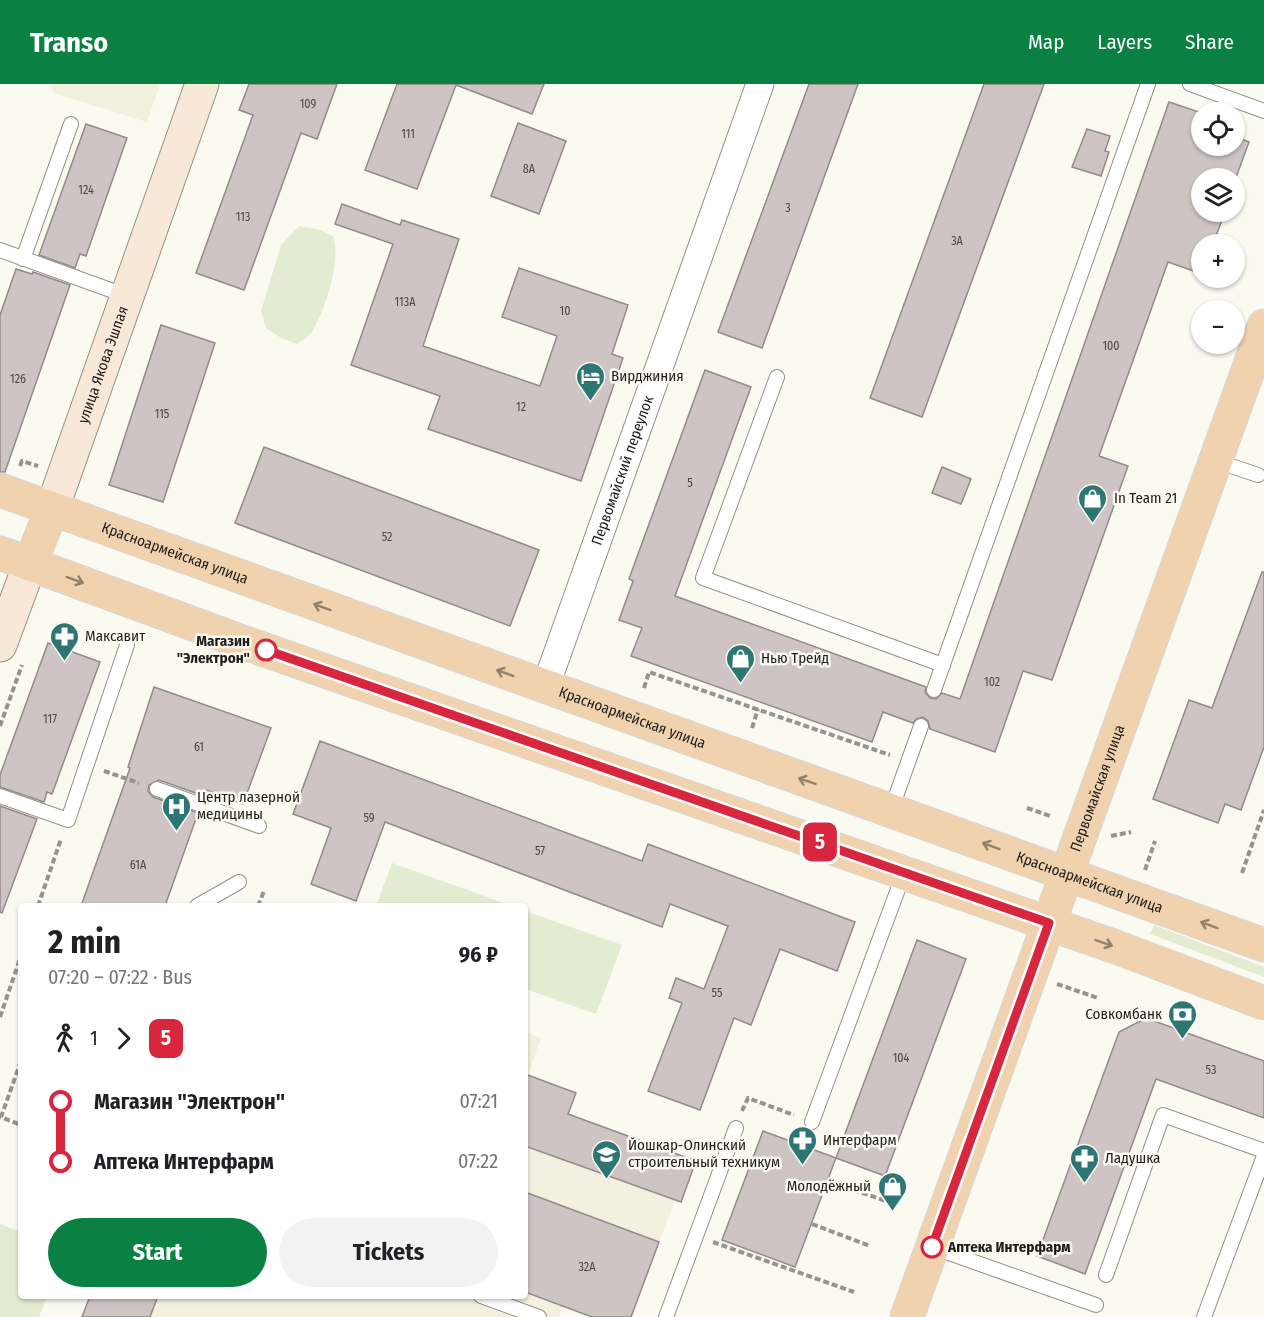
<!DOCTYPE html>
<meta charset="utf-8">
<style>
body{margin:0;font-family:"Fira Sans Condensed",sans-serif;background:#f2f2f2;color:#202124;height:100vh;display:flex;flex-direction:column;font-size:22px;white-space:nowrap}
*{box-sizing:border-box;margin:0}
p{font-size:20px;color:#757577}
.icon{flex:none;width:33px;height:33px;fill:none;stroke:currentColor;stroke-width:2;stroke-linecap:round;stroke-linejoin:round}
.map{position:relative;flex:1;overflow:hidden}
.drawer{position:absolute;left:18px;top:819px;width:510px;height:396px;display:flex;flex-direction:column;background:#fff;border-radius:6px;box-shadow:0 2px 4px #0004}
.drawer>*{flex:none}
.badge{padding:0 12px;border-radius:9px;font-size:21px;line-height:39px}
.fabs{position:absolute;left:1191px;top:18px;display:grid;gap:12px}
.fabs a{display:grid;place-items:center;width:54px;height:54px;border-radius:50%;background:#fff;box-shadow:0 2px 4px #0004;font-size:30px}
.map>.badge{position:absolute;translate:-50% -50%;box-shadow:0 0 0 3px #fff}
.legs{display:flex;align-items:center;gap:9px;height:66px;padding:0 30px;font-size:20px}
.legs p{margin-inline-start:auto}
.headline{display:flex;align-items:center;justify-content:space-between;height:102px;padding:0 30px}
h1{font-size:33px;font-weight:700;line-height:45px}
.button{display:flex;gap:12px;margin-top:auto;padding:12px 30px}
.button a{flex:1;height:69px;border-radius:36px;background:#0b8043;color:#fff;font-size:24px;font-weight:700;line-height:69px;text-align:center}
.button a+a{background:#f2f2f2;color:#202124}
ul{padding:0 30px;list-style:none}
li{display:flex;align-items:center;gap:21px;height:60px;font-size:22px}
li i{display:grid;place-items:center;width:9px;height:100%;margin:0 8px;background:currentColor}
li i::after{content:'';width:15px;height:15px;margin:-8px;border:4px solid;border-radius:50%;background:#fff}
li p{margin-inline-start:auto}
li:first-child i{background:linear-gradient(#0000 50%,currentColor 0)}
li:last-child i{background:linear-gradient(currentColor 50%,#0000 0)}
header{display:flex;align-items:center;gap:36px;box-sizing:border-box;height:84px;padding:0 30px;background:#0b8043;color:#fff}
header strong{font-size:28px}
nav{display:flex;gap:33px;margin-inline-start:auto;font-size:21px}
.map>svg:first-child{display:block}
.built{fill:#f4f0e0}
.green{fill:#e3ecd1}
.building{fill:#cec4c3;stroke:#948a89;stroke-width:1.5}
.lines{fill:none;stroke-linecap:round;stroke-linejoin:round}
.lane-casing{stroke:#939189;stroke-width:16}
.street-casing{stroke:#939189;stroke-width:29}
.secondary-casing{stroke:#939189;stroke-width:35}
.primary-casing{stroke:#d6d6d6;stroke-width:35}
.path{stroke:#94938d;stroke-width:4;stroke-dasharray:6 3;stroke-linecap:butt}
.lane{stroke:#fff;stroke-width:14}
.street{stroke:#fff;stroke-width:27}
.secondary{stroke:#f8e8d7;stroke-width:33}
.primary{stroke:#f1d2af;stroke-width:33}
.oneway{stroke:#92816c}
.line-1-casing{stroke:#fff;stroke-width:14}
.line-1{stroke:#d7263d;stroke-width:9}
.stop-1-dot{fill:#fff;stroke:#d7263d;stroke-width:3}
.labels{text-anchor:middle;stroke-width:5;stroke-linejoin:round;paint-order:stroke}
.number-label{font-size:12px;fill:#4a4744}
.street-label{font-size:15px;fill:#1e1d1a;stroke:#fbfaf1}
.poi-label{font-size:15px;fill:#1e1d1a;stroke:#fbfaf1;text-anchor:start}
.stop-label{font-size:15px;font-weight:bold;fill:#1e1d1a;stroke:#fbfaf1;text-anchor:end}
</style>
<header>
<strong>Transo</strong>
<nav><a>Map</a><a>Layers</a><a>Share</a></nav>
</header>
<div class="map">
<svg width="1264" height="1233" viewBox="0 0 1264 1233">
<rect width="100%" height="100%" fill="#fbfaf1"/>
<g class="built">
<polygon points="51,0 160,0 147,38 53,9"/>
<polygon points="525,948 541,954 528,991 576,1009 569,1030 696,1077 681,1118 675,1116 631,1233 563,1222 559,1233 150,1233 158,1212 525,1212"/>
</g>
<g class="green">
<path d="M 299,142 L 320,146 L 333,152 C 342,176 325,226 312,248 C 309,253 302,256 297,260 L 281,254 L 266,244 L 261,227 L 281,161 Z"/>
<polygon points="392,779 512,822 376,822"/>
<polygon points="525,827 622,861 596,930 525,905"/>
<polygon points="1154,841 1264,883 1264,893 1150,850"/>
<polygon points="0,1140 21,1148 21,1212 47,1212 39,1233 0,1233"/>
</g>
<g class="building">
<polygon points="249,0 337,0 317,55 301,49 244,206 196,189 253,31 239,26"/>
<polygon points="397,0 544,0 532,30 456,1 417,105 365,86"/>
<polygon points="809,0 858,0 762,264 718,248"/>
<polygon points="984,0 1044,0 922,333 870,314"/>
<polygon points="1169,18 1202,29 1202,62 1234,62 1234,52 1249,58 1234,99 1234,94 1202,94 1202,128 1225,128 1213,160 1202,160 1202,190 1168,178 1099,372 1128,382 1052,596 1023,587 995,668 930,645 928,637 923,633 916,635 913,639 883,628 872,658 631,572 642,544 619,536 633,497 629,495 705,286 751,303 675,512 926,603 925,608 930,614 936,615 942,609 960,615"/>
<polygon points="518,39 566,57 539,130 491,112"/>
<polygon points="86,40 127,54 86,172 80,170 75,184 39,171"/>
<polygon points="1087,45 1110,52 1105,67 1109,68 1101,92 1072,83"/>
<polygon points="342,120 400,141 402,136 459,155 423,262 540,302 557,252 502,233 519,184 628,221 612,270 623,274 581,397 428,345 440,312 351,281 393,160 335,140"/>
<polygon points="16,185 32,190 33,188 70,201 5,388 0,388 0,231"/>
<polygon points="161,241 215,259 163,418 109,401"/>
<polygon points="264,363 539,466 510,542 235,439"/>
<polygon points="942,383 971,395 961,420 932,409"/>
<polygon points="1262,488 1264,488 1264,663 1241,726 1225,720 1218,739 1153,715 1189,616 1212,624"/>
<polygon points="48,559 100,578 52,710 47,708 44,718 0,703 0,691"/>
<polygon points="154,603 271,644 243,720 206,706 204,712 159,696 149,701 148,707 153,713 198,729 165,822 81,822 130,684 128,683"/>
<polygon points="320,657 642,777 648,760 855,838 837,887 780,865 751,941 734,934 700,1026 648,1007 682,919 669,914 676,894 704,905 728,842 670,820 662,843 385,738 356,817 311,800 331,744 293,730"/>
<polygon points="0,722 37,735 2,829 0,828"/>
<polygon points="917,856 966,875 885,1092 836,1074"/>
<polygon points="1146,934 1264,977 1264,1034 1156,995 1085,1190 1037,1172 1119,948"/>
<polygon points="525,990 576,1009 568,1030 696,1077 681,1118 525,1062"/>
<polygon points="763,1047 836,1074 795,1183 722,1156"/>
<polygon points="525,1108 659,1158 631,1233 592,1233 525,1208"/>
<polygon points="90,1212 158,1212 150,1233 82,1233"/>
</g>
<g class="lines">
<defs>
<g id="lane">
<polyline points="1190,0 1264,27"/>
<polyline points="0,166 127,212"/>
<polyline points="23,175 71,40"/>
<polyline points="777,293 703,494 943,581"/>
<polyline points="1216,377 1258,391"/>
<polyline points="934,606 1148,0"/>
<polyline points="157,705 259,742"/>
<polyline points="0,712 68,736 127,561"/>
<polyline points="891,726 921,642"/>
<polyline points="197,822 239,798"/>
<polyline points="812,1038 904,789"/>
<polyline points="932,1163 1096,1221"/>
<polyline points="1106,1191 1163,1031 1264,1067"/>
<polyline points="481,1212 539,1233"/>
<polyline points="666,1233 736,1044"/>
<polyline points="1204,1233 1264,1072"/>
</g>
<g id="street">
<path id="s1" d="M 545,604 L 760,0"/>
</g>
<g id="secondary">
<path id="s2" d="M 52,425 L 202,0"/>
<polyline points="0,561 30,480"/>
</g>
<g id="primary">
<path id="s3" d="M 0,406 L 1264,861"/>
<polyline points="0,469 248,560 1116,863 1264,919"/>
<polyline points="30,480 52,425"/>
<path id="s4" d="M 907,1233 L 1264,242"/>
</g>
</defs>
<use href="#lane" class="lane-casing"/>
<use href="#street" class="street-casing"/>
<use href="#secondary" class="secondary-casing"/>
<use href="#primary" class="primary-casing"/>
<g class="path">
<polyline points="20,382 22,377 38,382"/>
<polyline points="644,604 649,588 890,671"/>
<polyline points="0,642 22,581"/>
<polyline points="752,644 758,625"/>
<polyline points="104,687 139,699"/>
<polyline points="1027,724 1050,732"/>
<polyline points="1111,752 1131,748"/>
<polyline points="1145,786 1155,757"/>
<polyline points="1242,789 1264,726"/>
<polyline points="38,822 61,755"/>
<polyline points="258,822 264,807"/>
<polyline points="1057,900 1098,914"/>
<polyline points="0,933 21,872"/>
<polyline points="21,977 1,1033 21,1041"/>
<polyline points="742,1027 748,1014 794,1031"/>
<polyline points="828,1097 886,1117"/>
<polyline points="812,1140 870,1162"/>
<polyline points="713,1158 854,1208"/>
</g>
<use href="#lane" class="lane"/>
<use href="#street" class="street"/>
<use href="#secondary" class="secondary"/>
<use href="#primary" class="primary"/>
</g>
<defs><path id="oneway-shaft" d="M-6 0H5M1.5-3L5.5 0L1.5 3" fill="none" stroke-width="1.6" stroke-linecap="round" stroke-linejoin="round" transform="scale(1.5)"/></defs>
<g class="oneway">
<use href="#oneway-shaft" transform="translate(75 496) rotate(20)"/>
<use href="#oneway-shaft" transform="translate(322 523) rotate(-160)"/>
<use href="#oneway-shaft" transform="translate(505 589) rotate(-160)"/>
<use href="#oneway-shaft" transform="translate(807 697) rotate(-161)"/>
<use href="#oneway-shaft" transform="translate(991 762) rotate(-160)"/>
<use href="#oneway-shaft" transform="translate(1209 841) rotate(-159)"/>
<use href="#oneway-shaft" transform="translate(1104 859) rotate(19)"/>
</g>
<g class="lines">
<defs>
<polyline id="line-1" points="266,566 1049,839 932,1163"/>
</defs>
<use href="#line-1" class="line-1-casing"/>
<use href="#line-1" class="line-1"/>
</g>
<defs>
<symbol id="hotel-pin" viewBox="-11 -11 22 30"><path d="M0 17L-7.5 6A9.5 9.5 0 1 1 7.5 6Z" fill="#2d7674" stroke="#fbfaf1"/><path d="M-6-4.5h1.5V1H6V5H4.5V3h-9V5H-6ZM-4 0a1.8 1.8 0 1 1 3.6 0ZM.5 0V-2.5h3Q6-2.5 6 0Z" fill="#fff"/></symbol>
<symbol id="shop-pin" viewBox="-11 -11 22 30"><path d="M0 17L-7.5 6A9.5 9.5 0 1 1 7.5 6Z" fill="#2d7674" stroke="#fbfaf1"/><path d="M-5-2.5h2.3a2.7 3.5 0 0 1 5.4 0H5L5.5 6h-11ZM-1.5-2.5h3a1.5 2.3 0 0 0-3 0Z" fill="#fff"/></symbol>
<symbol id="pharmacy-pin" viewBox="-11 -11 22 30"><path d="M0 17L-7.5 6A9.5 9.5 0 1 1 7.5 6Z" fill="#2d7674" stroke="#fbfaf1"/><path d="M-2-6h4v4h4v4h-4v4h-4v-4h-4v-4h4Z" fill="#fff"/></symbol>
<symbol id="hospital-pin" viewBox="-11 -11 22 30"><path d="M0 17L-7.5 6A9.5 9.5 0 1 1 7.5 6Z" fill="#2d7674" stroke="#fbfaf1"/><path d="M-5-5h3v3.5h4V-5h3V5h-3V1.5h-4V5h-3Z" fill="#fff"/></symbol>
<symbol id="bank-pin" viewBox="-11 -11 22 30"><path d="M0 17L-7.5 6A9.5 9.5 0 1 1 7.5 6Z" fill="#2d7674" stroke="#fbfaf1"/><path d="M-6-4H6V4H-6ZM0-2.3a2.3 2.3 0 1 0 0 4.6a2.3 2.3 0 1 0 0-4.6Z" fill="#fff"/></symbol>
<symbol id="university-pin" viewBox="-11 -11 22 30"><path d="M0 17L-7.5 6A9.5 9.5 0 1 1 7.5 6Z" fill="#2d7674" stroke="#fbfaf1"/><path d="M0-5L7-2L0 1L-7-2ZM-4 1L0 2.5L4 1V4Q0 6-4 4Z" fill="#fff"/></symbol>
</defs>
<g fill-rule="evenodd">
<use href="#hotel-pin" x="574" y="276" width="33" height="45"/>
<use href="#shop-pin" x="1076" y="398" width="33" height="45"/>
<use href="#pharmacy-pin" x="48" y="536" width="33" height="45"/>
<use href="#shop-pin" x="724" y="558" width="33" height="45"/>
<use href="#hospital-pin" x="160" y="706" width="33" height="45"/>
<use href="#bank-pin" x="1166" y="914" width="33" height="45"/>
<use href="#pharmacy-pin" x="786" y="1040" width="33" height="45"/>
<use href="#university-pin" x="590" y="1054" width="33" height="45"/>
<use href="#pharmacy-pin" x="1068" y="1058" width="33" height="45"/>
<use href="#shop-pin" x="876" y="1086" width="33" height="45"/>
</g>
<g class="stop-1-dot">
<circle cx="266" cy="566" r="10"/>
<circle cx="932" cy="1163" r="10"/>
</g>
<g class="labels">
<g class="number-label">
<text x="308" y="24">109</text>
<text x="408" y="54">111</text>
<text x="529" y="89">8А</text>
<text x="86" y="110">124</text>
<text x="788" y="128">3</text>
<text x="243" y="137">113</text>
<text x="957" y="161">3А</text>
<text x="405" y="222">113А</text>
<text x="565" y="231">10</text>
<text x="1111" y="266">100</text>
<text x="18" y="299">126</text>
<text x="521" y="327">12</text>
<text x="162" y="334">115</text>
<text x="690" y="403">5</text>
<text x="387" y="457">52</text>
<text x="992" y="602">102</text>
<text x="50" y="639">117</text>
<text x="199" y="667">61</text>
<text x="369" y="738">59</text>
<text x="540" y="771">57</text>
<text x="138" y="785">61А</text>
<text x="717" y="913">55</text>
<text x="901" y="978">104</text>
<text x="1211" y="990">53</text>
<text x="587" y="1187">32А</text>
</g>
<g class="street-label">
<text dy="5" stroke="none"><textPath href="#s2" startOffset="153">улица Якова Эшпая</textPath></text>
<text dy="5" stroke="none"><textPath href="#s1" startOffset="231">Первомайский переулок</textPath></text>
<text dy="5" stroke="none"><textPath href="#s3" startOffset="186">Красноармейская улица</textPath></text>
<text dy="5" stroke="none"><textPath href="#s3" startOffset="672">Красноармейская улица</textPath></text>
<text dy="5" stroke="none"><textPath href="#s4" startOffset="562">Первомайская улица</textPath></text>
<text dy="5" stroke="none"><textPath href="#s3" startOffset="1158">Красноармейская улица</textPath></text>
</g>
<g class="poi-label">
<text x="611" y="297">Вирджиния</text>
<text x="1114" y="419">In Team 21</text>
<text x="85" y="557">Максавит</text>
<text x="761" y="579">Нью Трейд</text>
<text x="197" y="718">Центр лазерной<tspan x="197" dy="17">медицины</tspan></text>
<text x="1162" y="935" text-anchor="end">Совкомбанк</text>
<text x="823" y="1061">Интерфарм</text>
<text x="628" y="1066">Йошкар-Олинский<tspan x="628" dy="17">строительный техникум</tspan></text>
<text x="1105" y="1079">Ладушка</text>
<text x="871" y="1107" text-anchor="end">Молодёжный</text>
</g>
<g class="stop-label">
<text x="250" y="562">Магазин<tspan x="250" dy="17">"Электрон"</tspan></text>
<text x="948" y="1168" text-anchor="start">Аптека Интерфарм</text>
</g>
</g>
</svg>
<div class="fabs">
<a><svg class="icon" aria-label="locate" viewBox="0 0 24 24"><circle cx="12" cy="12" r="6"/><path d="M12 2v4M12 18v4M2 12h4M18 12h4"/></svg></a>
<a><svg class="icon" aria-label="layers" viewBox="0 0 24 24"><path d="M12 4l9 5-9 5-9-5zM3 14l9 5 9-5"/></svg></a>
<a>+</a>
<a>−</a>
</div>
<b class="badge" style="left:820px;top:758px;background:#d7263d;color:#fff">5</b>
<section class="drawer">
<div class="headline"><div><h1>2 min</h1><p>07:20 – 07:22 · Bus</p></div><b>96 ₽</b></div>
<div class="legs"><svg class="icon" aria-label="walk" viewBox="0 0 24 24"><circle cx="13" cy="4" r="2"/><path d="M13 8l-2 6 4 7M11 14l-3 7M7 12l3-4h3l4 4"/></svg>1<svg class="icon" aria-label="forward" viewBox="0 0 24 24"><path d="M9 5l7 7-7 7"/></svg><b class="badge" style="background:#d7263d;color:#fff">5</b></div>
<ul>
<li><i style="color:#d7263d"></i><b>Магазин &quot;Электрон&quot;</b><p>07:21</p></li>
<li><i style="color:#d7263d"></i><b>Аптека Интерфарм</b><p>07:22</p></li>
</ul>
<div class="button"><a>Start</a><a>Tickets</a></div>
</section>
</div>
